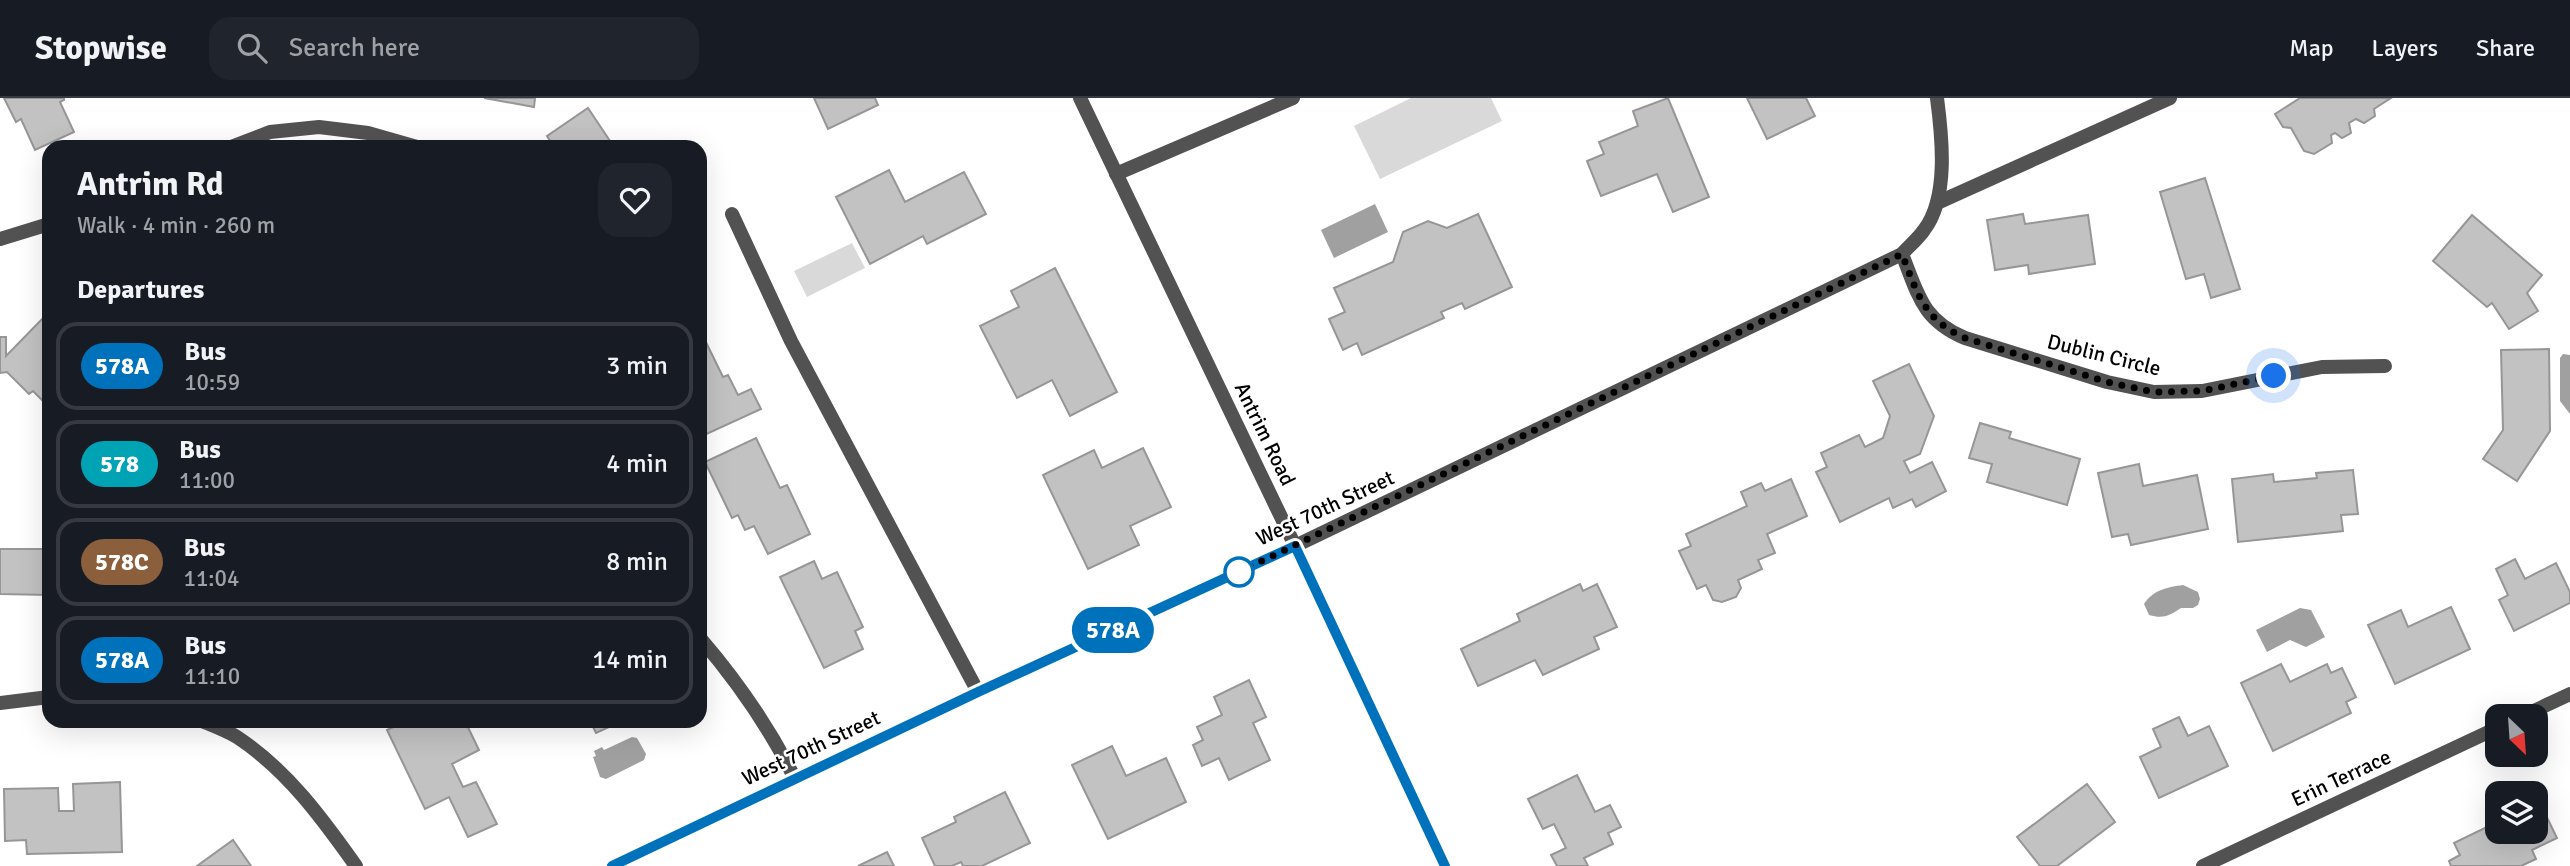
<!DOCTYPE html>
<meta charset="utf-8">
<style>
body{margin:0;font-family:Signika,sans-serif;background:#20242c;color:#f1f3f6;height:100vh;display:flex;flex-direction:column;font-size:26px;white-space:nowrap}
*{box-sizing:border-box;margin:0}
p{font-size:23px;color:#9ea1a6}
.icon{flex:none;width:38px;height:38px;fill:none;stroke:currentColor;stroke-width:2;stroke-linecap:round;stroke-linejoin:round}
.map{position:relative;flex:1;overflow:hidden}
.details{position:absolute;left:42px;top:42px;width:665px;height:588px;display:flex;flex-direction:column;background:#171b24;border-radius:21px;box-shadow:0 7px 28px #0002}
.details>*{flex:none}
.badge{padding:0 14px;border-radius:23px;font-size:24px;line-height:46px}
.needle{width:46px;rotate:155deg}
.controls{position:absolute;left:2485px;top:606px;display:grid;gap:14px}
.controls a{display:grid;place-items:center;width:63px;height:63px;border-radius:14px;background:#171b24;box-shadow:0 7px 28px #0002;font-size:35px}
.you{position:absolute;width:35px;height:35px;margin:-18px;border:5px solid #fff;border-radius:50%;background:#1a73e8;box-shadow:0 0 0 10px #1a73e833}
.map>.badge{position:absolute;translate:-50% -50%;box-shadow:0 0 0 4px #fff}
h2{padding:0 35px;font-size:26px;line-height:63px}
.round{display:grid;place-items:center;flex:none;width:74px;height:74px;border-radius:21px;background:#20242c}
.summary{display:flex;align-items:center;justify-content:space-between;height:119px;padding:0 35px}
h1{font-size:33px;font-weight:800;line-height:52px}
ul{padding:0;list-style:none}
li{display:flex;align-items:center;gap:21px;height:88px;margin:0 14px 10px;padding:0 21px;border:4px solid #363941;border-radius:21px}
li div{flex:1}
li b{display:block;font-size:26px}
li em{font-style:normal}
li .badge{min-width:77px;font-weight:700;text-align:center}
header{display:flex;align-items:center;gap:42px;box-sizing:border-box;height:98px;padding:0 35px;background:#171b24;border-bottom:2px solid #363941}
header strong{font-size:33px}
nav{display:flex;gap:38px;margin-inline-start:auto;font-size:24px}
.search{width:490px;height:63px;background:#20242c;display:flex;align-items:center;gap:18px;box-sizing:border-box;padding:0 24px;border-radius:21px;color:#9ea1a6;font-size:26px}
.map>svg:first-child{display:block}
.green{fill:#d9d9d9}
.water{fill:#a0a0a0}
.building{fill:#c2c2c2;stroke:#969696;stroke-width:2}
.lines{fill:none;stroke-linecap:round;stroke-linejoin:round}
.service{stroke:#525252;stroke-width:14}
.minor{stroke:#525252;stroke-width:14}
.tertiary{stroke:#525252;stroke-width:14}
.line-casing{stroke:#fff;stroke-width:16}
.line{stroke:#0072bc;stroke-width:10}
.walk{stroke:#000;stroke-width:7;stroke-dasharray:0 12.6}
.stop-dot{fill:#fff;stroke:#0072bc;stroke-width:3.5}
.labels{text-anchor:middle;stroke-width:5;stroke-linejoin:round;paint-order:stroke}
.street-label{font-size:21px;fill:#000;stroke:#fff}
</style>
<header>
<strong>Stopwise</strong>
<div class="search"><svg class="icon" aria-label="search" viewBox="0 0 24 24"><circle cx="10" cy="10" r="6"/><path d="M15 15l6 6"/></svg>Search here</div>
<nav><a>Map</a><a>Layers</a><a>Share</a></nav>
</header>
<div class="map">
<svg width="2570" height="768" viewBox="0 0 2570 768">
<rect width="100%" height="100%" fill="#fff"/>
<g class="green">
<polygon points="1411,0 1491,0 1502,23 1380,81 1354,28"/>
<polygon points="852,145 865,170 807,199 794,173"/>
</g>
<g class="water">
<polygon points="1375,106 1388,134 1334,160 1321,132"/>
<polygon points="2563,256 2570,257 2570,316 2560,303 2560,260"/>
<path d="M 2183,487 L 2198,494 L 2200,501 L 2198,507 L 2193,510 L 2181,510 C 2169,518 2163,521 2149,517 L 2144,506 C 2153,492 2168,489 2183,487 Z"/>
<polygon points="2300,510 2311,512 2325,539 2306,549 2290,542 2267,554 2256,532"/>
<polygon points="632,639 637,640 646,656 644,662 606,681 600,679 593,659 596,658 594,653 602,649 604,652"/>
</g>
<g class="building">
<polygon points="4,0 64,0 64,2 60,4 74,34 35,52 21,21 16,24"/>
<polygon points="484,0 535,0 534,9"/>
<polygon points="814,0 875,0 878,7 828,31"/>
<polygon points="1668,0 1709,99 1673,114 1657,76 1601,98 1587,63 1604,56 1599,44 1638,28 1633,13"/>
<polygon points="1747,0 1806,0 1815,18 1767,41"/>
<polygon points="2300,0 2391,0 2374,11 2375,18 2364,25 2356,21 2349,25 2351,35 2342,40 2335,35 2331,37 2332,45 2314,56 2304,53 2291,30 2283,29 2275,16"/>
<polygon points="588,10 614,49 554,49 547,38"/>
<polygon points="889,72 905,104 964,74 986,116 927,146 923,138 870,166 836,99"/>
<polygon points="2205,80 2240,191 2211,200 2204,176 2186,181 2160,94"/>
<polygon points="1478,116 1512,189 1465,211 1462,205 1441,214 1444,220 1362,257 1357,245 1343,252 1329,221 1345,214 1334,190 1393,164 1403,134 1428,123 1447,130"/>
<polygon points="2023,116 2025,126 2088,117 2095,166 2029,176 2028,167 1995,172 1987,122"/>
<polygon points="2472,117 2542,177 2527,195 2538,213 2509,231 2492,205 2487,209 2433,163"/>
<polygon points="1055,170 1117,294 1070,318 1052,282 1017,300 980,228 1019,209 1011,193"/>
<polygon points="49,214 49,303 46,306 33,293 29,296 7,274 0,275 0,239 6,239 6,258"/>
<polygon points="700,232 723,279 728,277 738,297 751,291 761,311 700,339"/>
<polygon points="2549,251 2550,333 2517,383 2483,361 2503,332 2501,252"/>
<polygon points="1909,266 1934,318 1920,356 1904,363 1910,375 1932,364 1946,393 1916,409 1912,401 1893,410 1889,400 1840,424 1816,374 1827,369 1821,355 1859,337 1865,349 1883,340 1890,318 1873,283"/>
<polygon points="1980,325 2011,334 2009,340 2080,361 2067,407 1987,384 1992,366 1969,360"/>
<polygon points="756,340 780,390 787,387 810,436 768,456 754,428 745,432 738,417 732,420 705,364"/>
<polygon points="1143,350 1171,409 1130,428 1139,447 1088,471 1043,377 1094,352 1102,370"/>
<polygon points="2139,366 2143,388 2197,377 2208,431 2131,447 2128,436 2112,439 2098,375"/>
<polygon points="2353,372 2358,416 2341,417 2343,433 2238,444 2232,381 2273,376 2274,384 2317,380 2316,375"/>
<polygon points="1791,381 1807,418 1767,436 1775,455 1758,462 1762,471 1738,482 1741,490 1736,499 1722,504 1713,502 1706,487 1697,491 1679,453 1691,448 1686,436 1747,408 1741,394 1761,385 1765,393"/>
<polygon points="0,451 49,451 49,497 0,496"/>
<polygon points="2515,461 2525,481 2556,465 2570,494 2570,505 2514,533 2499,502 2508,497 2496,471"/>
<polygon points="814,463 822,481 837,474 863,529 855,533 863,551 824,570 780,479"/>
<polygon points="1580,486 1583,493 1597,486 1617,529 1594,539 1599,551 1543,577 1535,562 1478,588 1461,551 1520,523 1517,516"/>
<polygon points="2451,509 2470,551 2395,586 2368,527 2401,512 2408,529"/>
<polygon points="2281,566 2290,584 2327,566 2331,575 2342,570 2356,599 2346,604 2351,615 2273,653 2241,585"/>
<polygon points="1249,582 1266,619 1253,625 1270,662 1229,682 1219,660 1202,668 1193,647 1203,642 1197,629 1222,617 1214,599"/>
<polygon points="2179,619 2188,638 2209,628 2228,668 2159,700 2140,659 2161,649 2153,631"/>
<polygon points="406,623 431,623 433,627 441,623 465,623 479,652 452,666 463,689 476,684 497,726 468,739 449,699 425,711 387,632"/>
<polygon points="590,623 622,623 596,635"/>
<polygon points="1112,648 1126,678 1166,660 1186,704 1108,741 1072,667"/>
<polygon points="1577,677 1595,714 1610,707 1621,729 1608,735 1613,746 1584,760 1588,768 1557,768 1551,757 1566,750 1554,726 1543,731 1528,701"/>
<polygon points="120,684 122,754 27,756 26,742 5,743 4,691 58,690 59,713 74,713 73,686"/>
<polygon points="2087,686 2115,724 2057,768 2040,768 2017,739"/>
<polygon points="1005,694 1030,745 982,768 963,768 961,764 952,768 935,768 922,740 956,724 954,719"/>
<polygon points="2539,703 2557,740 2532,752 2536,761 2521,768 2451,768 2449,763 2460,757 2454,745 2497,724 2497,733 2536,733 2536,705"/>
<polygon points="233,742 251,768 197,768"/>
<polygon points="887,754 894,768 858,768"/>
</g>
<g class="lines">
<g class="service">
<polyline points="1116,76 1293,0"/>
<polyline points="1937,105 2170,0"/>
<polyline points="732,116 791,243 978,594"/>
</g>
<g class="minor">
<path d="M 1080,0 L 1295,448 L 1902,156 C 1909,148 1918,141 1924,132 C 1949,100 1942,38 1937,0"/>
<polyline points="231,49 270,34 319,29 368,35 417,49"/>
<polyline points="0,141 49,126"/>
<path d="M 1902,156 C 1918,196 1922,222 1965,240 L 2107,284 L 2154,294 L 2202,293 L 2322,269 L 2385,268"/>
<path d="M 700,540 C 738,584 769,629 795,681"/>
<polyline points="0,605 49,599"/>
<polyline points="2523,618 2570,596"/>
<path d="M 202,623 C 214,628 227,633 237,639 C 287,672 322,720 356,768"/>
<polyline points="2203,768 2497,630"/>
</g>
<polyline class="tertiary" points="612,768 978,594 1295,448 1445,768"/>
</g>
<g class="lines">
<defs>
<polyline id="line" points="612,768 978,594 1295,448 1445,768"/>
</defs>
<use href="#line" class="line-casing"/>
<use href="#line" class="line"/>
<path class="walk" d="M 1239,474 L 1902,156 C 1917,195 1924,222 1965,240 L 2107,284 L 2154,294 L 2202,293 L 2274,278"/>
</g>
<circle class="stop-dot" cx="1239" cy="474" r="14"/>
<g class="labels">
<g class="street-label">
<text transform="translate(2104 257) rotate(14)" y="7">Dublin Circle</text>
<text transform="translate(1265 336) rotate(64)" y="7">Antrim Road</text>
<text transform="translate(1325 410) rotate(-25)" y="7">West 70th Street</text>
<text transform="translate(811 650) rotate(-25)" y="7">West 70th Street</text>
<text transform="translate(2341 680) rotate(-25)" y="7">Erin Terrace</text>
</g>
</g>
</svg>
<div class="controls">
<a><svg class="needle" viewBox="-14 -14 28 28"><path d="M0-13l5 13h-10z" fill="#e53935"/><path d="M0 13l5-13h-10z" fill="#9ea1a6"/></svg></a>
<a><svg class="icon" aria-label="layers" viewBox="0 0 24 24"><path d="M12 4l9 5-9 5-9-5zM3 14l9 5 9-5"/></svg></a>
</div>
<div class="you" style="left:2274px;top:278px"></div>
<b class="badge" style="left:1113px;top:532px;background:#0072bc;color:#fff">578A</b>
<section class="details">
<div class="summary"><div><h1>Antrim Rd</h1><p>Walk · 4 min · 260 m</p></div><a class="round"><svg class="icon" aria-label="heart" viewBox="0 0 24 24"><path d="M12 20l-8-8c-3-5 5-10 8-4 3-6 11-1 8 4z"/></svg></a></div>
<h2>Departures</h2>
<ul>
<li><span class="badge" style="background:#0072bc;color:#fff">578A</span><div><b>Bus</b><p>10:59</p></div><em>3 min</em></li>
<li><span class="badge" style="background:#00a3b4;color:#fff">578</span><div><b>Bus</b><p>11:00</p></div><em>4 min</em></li>
<li><span class="badge" style="background:#8b5e3c;color:#fff">578C</span><div><b>Bus</b><p>11:04</p></div><em>8 min</em></li>
<li><span class="badge" style="background:#0072bc;color:#fff">578A</span><div><b>Bus</b><p>11:10</p></div><em>14 min</em></li>
</ul>
</section>
</div>
